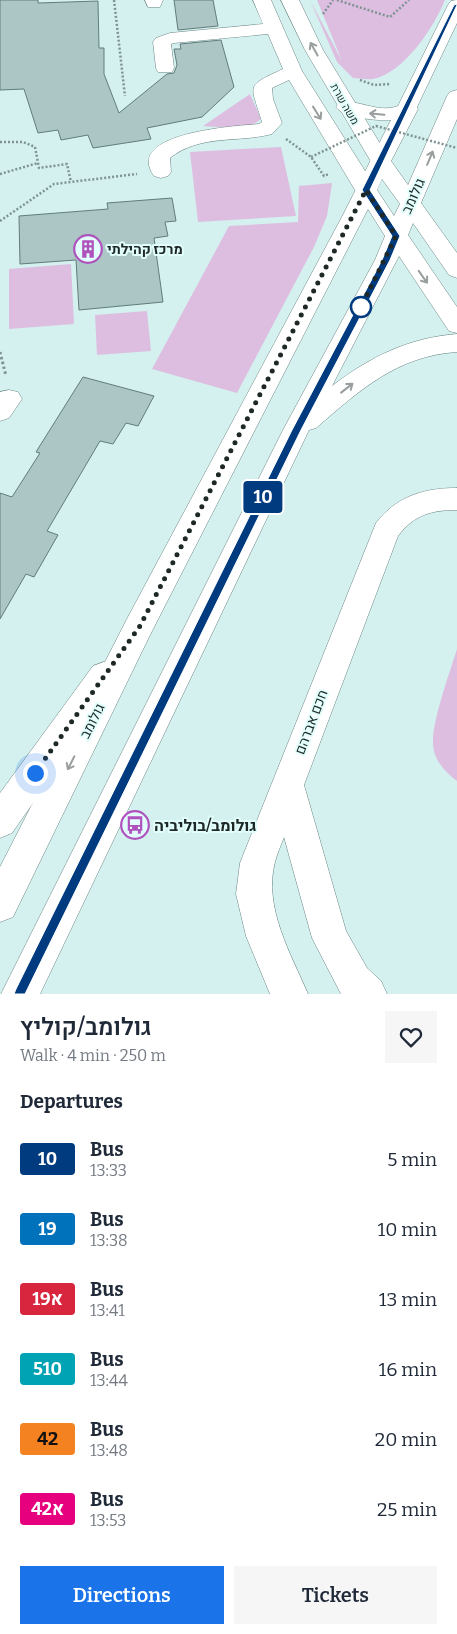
<!DOCTYPE html>
<meta charset="utf-8">
<style>
body{margin:0;font-family:Bitter,Heebo,serif;background:#f6f6f7;color:#1f2937;height:100vh;display:flex;flex-direction:column;font-size:19px;white-space:nowrap}
*{box-sizing:border-box;margin:0}
p{font-size:16px;color:#747a83}
.icon{flex:none;width:28px;height:28px;fill:none;stroke:currentColor;stroke-width:2;stroke-linecap:round;stroke-linejoin:round}
.map{position:relative;height:994px;overflow:hidden}
.details{display:flex;flex-direction:column;background:#fff;flex:1}
.details>*{flex:none}
.badge{padding:0 10px;border-radius:4px;font-size:18px;line-height:32px}
.you{position:absolute;width:25px;height:25px;margin:-12px;border:4px solid #fff;border-radius:50%;background:#1a73e8;box-shadow:0 0 0 8px #1a73e833}
.map>.badge{position:absolute;translate:-50% -50%;box-shadow:0 0 0 2px #fff}
h2{padding:0 20px;font-size:19px;line-height:45px}
.round{display:grid;place-items:center;flex:none;width:52px;height:52px;border-radius:0px;background:#f6f6f7}
.head{display:flex;align-items:center;justify-content:space-between;height:85px;padding:0 20px}
h1{font-size:24px;font-weight:600;line-height:38px}
.button{display:flex;gap:10px;margin-top:auto;padding:10px 20px}
.button a{flex:1;height:58px;border-radius:0px;background:#1a73e8;color:#fff;font-size:20px;font-weight:600;line-height:58px;text-align:center}
.button a+a{background:#f6f6f7;color:#1f2937}
ul{padding:0;list-style:none}
li{display:flex;align-items:center;gap:15px;height:70px;padding:0 20px}
li div{flex:1}
li b{display:block;font-size:19px}
li em{font-style:normal}
li .badge{min-width:55px;font-weight:700;text-align:center}
.map>svg:first-child{display:block}
.green{fill:#ddbee1}
.building{fill:#abc6c4;stroke:#627c7a}
.lines{fill:none;stroke-linecap:round;stroke-linejoin:round}
.minor-casing{stroke:#6c8684;stroke-width:1}
.major-casing{stroke:#6c8684;stroke-width:1}
.path-far1{stroke:#7f9392;stroke-width:2.5;stroke-dasharray:2 2;stroke-linecap:butt}
.path{stroke:#7f9392;stroke-width:3;stroke-dasharray:2.5 2.5;stroke-linecap:butt}
.minor{fill:#fff;fill-rule:evenodd}
.major{fill:#fff;fill-rule:evenodd}
.path-bridge{stroke:#7f9392;stroke-width:2.5;stroke-dasharray:2 2;stroke-linecap:butt}
.oneway{stroke:#999e9e}
.line{fill:#003b80;stroke:#fff}
.walk{stroke:#1d2827;stroke-width:5;stroke-dasharray:0 9}
.stop-dot{fill:#fff;stroke:#003b80;stroke-width:2.5}
.labels{text-anchor:middle;stroke-width:4;stroke-linejoin:round;paint-order:stroke}
.far-street-label{font-size:11px;fill:#1d2827;stroke:#e2fefc}
.street-label{font-size:14px;fill:#1d2827;stroke:#e2fefc}
.poi-label{font-size:14px;font-weight:bold;fill:#1d2827;stroke:#e2fefc;text-anchor:start}
.near-poi-label{font-size:16px;font-weight:bold;fill:#1d2827;stroke:#e2fefc;text-anchor:start}
</style>
<div class="map">
<svg width="457" height="994" viewBox="0 0 457 994">
<rect width="100%" height="100%" fill="#d4f1ef"/>
<g class="green">
<path d="M 310,0 L 342,61 L 317,0 L 445,0 C 434,27 404,73 373,79 C 367,80 359,78 353,78 L 337,62 Z"/>
<path d="M 250,94 L 261,119 C 247,132 221,127 203,126 Z"/>
<polygon points="281,147 296,216 198,222 190,152"/>
<polygon points="332,183 327,216 314,247 237,393 152,369 229,226 298,222 299,186"/>
<polygon points="71,264 74,324 9,329 9,269"/>
<polygon points="147,311 151,351 97,355 95,315"/>
<path d="M 457,649 L 457,781 C 445,772 433,759 433,743 C 432,721 450,672 457,649 Z"/>
</g>
<g class="building">
<polygon points="0,0 38,0 38,3 98,1 99,48 104,48 104,74 119,113 167,74 174,73 177,65 174,49 181,49 180,44 221,40 234,87 202,117 147,128 151,139 93,148 88,135 61,140 58,130 38,133 24,89 0,90"/>
<polygon points="174,0 213,0 218,26 178,30"/>
<polygon points="172,198 176,221 165,222 168,236 154,238 163,302 79,310 76,260 20,264 19,216 108,209 107,203"/>
<polygon points="83,377 154,396 138,426 126,423 113,444 100,441 47,531 58,535 34,577 26,574 0,619 0,493 12,497 40,453 36,452"/>
</g>
<g class="lines">
<defs>
<g id="minor">
<polygon points="145,0 163,0 160,7 148,7"/>
<path d="M 253,0 L 271,0 L 302,71 L 377,190 L 374,195 L 366,196 L 358,195 L 289,80 L 272,88 L 273,99 L 282,123 L 272,134 C 238,143 200,134 170,158 L 171,172 L 168,176 L 161,178 L 154,176 C 123,132 238,126 259,124 L 262,122 C 251,84 244,87 283,69 L 268,34 L 174,43 L 171,44 L 174,68 L 172,72 L 158,72 L 156,68 L 153,42 L 156,38 L 170,33 L 263,24 Z"/>
<polygon points="281,0 299,0 323,50 390,160 387,164 380,166 373,164 370,160 305,50"/>
<polygon points="9,390 18,392 22,399 9,418 0,421 0,392"/>
<path d="M 457,488 L 457,510 C 431,510 414,515 398,536 L 304,785 L 346,931 L 367,968 L 381,981 L 387,994 L 341,994 L 312,938 L 284,837 C 281,845 277,854 275,862 C 263,907 291,954 308,994 L 270,994 L 246,936 L 236,894 L 240,863 L 376,523 C 397,496 424,488 457,488 Z"/>
<polygon points="104,662 115,666 120,676 115,686 12,833 0,838 0,793 93,666"/>
</g>
<path id="major" d="M 457,0 L 457,23 L 417,107 L 418,109 L 391,161 L 408,185 L 447,96 L 450,92 L 457,90 L 457,119 L 421,203 L 457,253 L 457,278 L 449,275 L 413,223 L 408,235 L 457,307 L 457,333 L 449,331 L 399,256 L 332,386 C 370,357 408,338 457,334 L 457,352 C 397,356 360,390 316,428 L 309,430 L 40,994 L 1,994 L 283,430 L 375,260 L 385,236 L 368,209 L 150,635 L 13,917 L 0,922 L 0,867 L 128,617 L 344,213 L 391,120 C 378,121 344,118 336,107 L 339,103 C 358,98 377,114 398,106 L 448,5 L 451,1 ZM 382,179 L 400,204 L 394,216 L 377,190 Z"/>
</defs>
<use href="#minor" class="minor-casing"/>
<use href="#major" class="major-casing"/>
<g class="path-far1">
<polyline points="114,0 125,96"/>
<polyline points="337,0 390,17 409,0"/>
<polyline points="323,14 333,0"/>
<polyline points="360,80 374,85 390,84"/>
<polyline points="286,139 311,157 324,176 329,174"/>
<polyline points="0,142 23,142 35,147 39,168 67,164 71,182"/>
<polyline points="0,174 38,163"/>
<polyline points="0,221 54,184 137,174"/>
</g>
<polyline class="path" points="0,352 6,376"/>
<use href="#minor" class="minor"/>
<use href="#major" class="major"/>
<polyline class="path-bridge" points="311,157 376,126 457,148"/>
</g>
<defs><path id="oneway-shaft" d="M-6 0H5M1.5-3L5.5 0L1.5 3" fill="none" stroke-width="1.6" stroke-linecap="round" stroke-linejoin="round" transform="scale(1.25)"/></defs>
<g class="oneway">
<use href="#oneway-shaft" transform="translate(314 49) rotate(-119)"/>
<use href="#oneway-shaft" transform="translate(317 113) rotate(58)"/>
<use href="#oneway-shaft" transform="translate(377 114) rotate(-175)"/>
<use href="#oneway-shaft" transform="translate(430 158) rotate(-67)"/>
<use href="#oneway-shaft" transform="translate(423 277) rotate(55)"/>
<use href="#oneway-shaft" transform="translate(347 388) rotate(-38)"/>
<use href="#oneway-shaft" transform="translate(71 763) rotate(117)"/>
</g>
<polygon class="line" points="457,4 457,5 370,190 400,236 390,260 301,430 25,994 14,994 16,989 292,430 382,260 392,236 362,190 454,5"/>
<g class="lines">
<polyline class="walk" points="35,773 140,626 366,190 396,236 359,311 361,307"/>
</g>
<defs>
<symbol id="building-ring" viewBox="-11 -11 22 22"><circle r="9.5" fill="#e2fefc" stroke="#af52bd" stroke-width="1.5"/><path d="M-4-6H4V6H1V3H-1V6H-4ZM-2.5-4.3h1.7v1.8h-1.7ZM.8-4.3h1.7v1.8H.8ZM-2.5-1h1.7V.8h-1.7ZM.8-1h1.7V.8H.8Z" fill="#af52bd"/></symbol>
<symbol id="bus-ring" viewBox="-11 -11 22 22"><circle r="9.5" fill="#e2fefc" stroke="#af52bd" stroke-width="1.5"/><path d="M-5-6H5V4H4V6H2V4H-2V6H-4V4H-5ZM-3.5-4V0h7V-4ZM-3.5 1.2v1.5H-2V1.2ZM2 1.2v1.5H3.5V1.2Z" fill="#af52bd"/></symbol>
</defs>
<g fill-rule="evenodd">
<use href="#building-ring" x="72" y="233" width="32" height="32"/>
<use href="#bus-ring" x="119" y="809" width="32" height="32"/>
</g>
<circle class="stop-dot" cx="361" cy="307" r="10"/>
<g class="labels">
<g class="far-street-label">
<text transform="translate(345 104) rotate(60)" y="4">משה שרת</text>
</g>
<g class="street-label">
<text transform="translate(413 196) rotate(-66)" y="5">גולומב</text>
<text transform="translate(92 721) rotate(-63)" y="5">גולומב</text>
<text transform="translate(311 722) rotate(-69)" y="5">חכם אברהם</text>
</g>
<g class="poi-label">
<text x="107" y="254">מרכז קהילתי</text>
</g>
<g class="near-poi-label">
<text x="154" y="831">גולומב/בוליביה</text>
</g>
</g>
</svg>
<div class="you" style="left:35px;top:773px"></div>
<b class="badge" style="left:263px;top:497px;background:#003b80;color:#fff">10</b>
</div>
<section class="details">
<div class="head"><div><h1>גולומב/קוליץ</h1><p>Walk · 4 min · 250 m</p></div><a class="round"><svg class="icon" aria-label="heart" viewBox="0 0 24 24"><path d="M12 20l-8-8c-3-5 5-10 8-4 3-6 11-1 8 4z"/></svg></a></div>
<h2>Departures</h2>
<ul>
<li><span class="badge" style="background:#003b80;color:#fff">10</span><div><b>Bus</b><p>13:33</p></div><em>5 min</em></li>
<li><span class="badge" style="background:#0072bc;color:#fff">19</span><div><b>Bus</b><p>13:38</p></div><em>10 min</em></li>
<li><span class="badge" style="background:#d7263d;color:#fff">19א</span><div><b>Bus</b><p>13:41</p></div><em>13 min</em></li>
<li><span class="badge" style="background:#00a3b4;color:#fff">510</span><div><b>Bus</b><p>13:44</p></div><em>16 min</em></li>
<li><span class="badge" style="background:#f58220;color:#111">42</span><div><b>Bus</b><p>13:48</p></div><em>20 min</em></li>
<li><span class="badge" style="background:#e6007e;color:#fff">42א</span><div><b>Bus</b><p>13:53</p></div><em>25 min</em></li>
</ul>
<div class="button"><a>Directions</a><a>Tickets</a></div>
</section>
